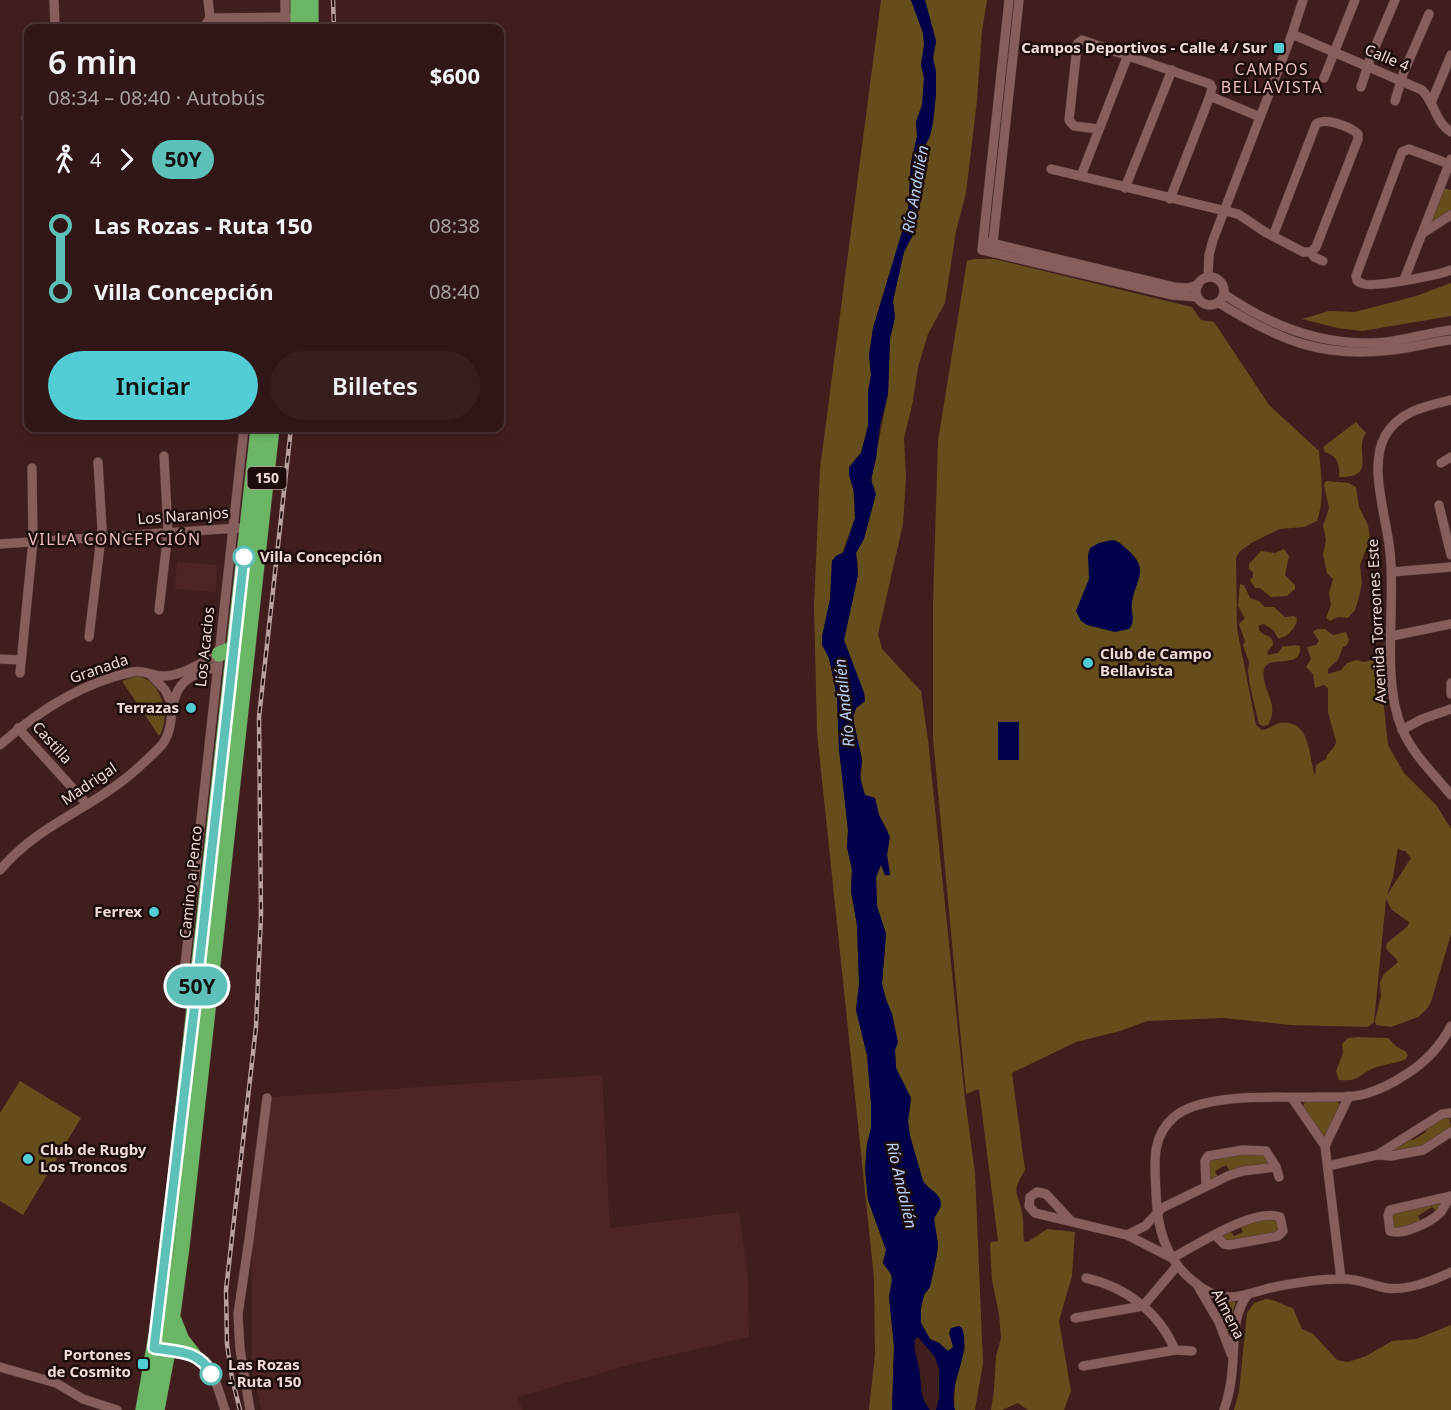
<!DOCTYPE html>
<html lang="es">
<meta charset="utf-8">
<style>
body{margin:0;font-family:"Noto Sans",sans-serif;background:#381f1f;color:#f1f3f6;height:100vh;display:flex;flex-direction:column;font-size:22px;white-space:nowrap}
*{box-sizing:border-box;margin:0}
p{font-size:20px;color:#a89fa1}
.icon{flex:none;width:33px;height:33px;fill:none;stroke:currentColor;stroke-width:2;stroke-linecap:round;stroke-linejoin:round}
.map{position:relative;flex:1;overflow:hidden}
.side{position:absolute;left:24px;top:24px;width:480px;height:408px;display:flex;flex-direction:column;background:#301616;border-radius:12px;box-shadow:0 3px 9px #0003,0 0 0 2px #4b3535}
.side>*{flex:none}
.badge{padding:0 12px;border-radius:20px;font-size:21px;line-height:39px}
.map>.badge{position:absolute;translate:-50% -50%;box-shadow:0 0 0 3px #fff}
.legs{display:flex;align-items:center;gap:9px;height:66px;padding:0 24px;font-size:20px}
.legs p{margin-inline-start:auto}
.head{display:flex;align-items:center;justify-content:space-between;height:102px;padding:0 24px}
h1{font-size:33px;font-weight:600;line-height:45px}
.primary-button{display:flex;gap:12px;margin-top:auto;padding:12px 24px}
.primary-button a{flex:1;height:69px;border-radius:36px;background:#52ccd5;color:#111;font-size:24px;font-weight:600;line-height:69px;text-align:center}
.primary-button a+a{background:#381f1f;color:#f1f3f6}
ul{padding:0 24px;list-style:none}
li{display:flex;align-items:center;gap:21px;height:66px;font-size:22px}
li i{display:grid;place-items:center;width:9px;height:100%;margin:0 8px;background:currentColor}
li i::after{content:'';width:15px;height:15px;margin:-8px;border:4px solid;border-radius:50%;background:#301616}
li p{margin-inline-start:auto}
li:first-child i{background:linear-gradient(#0000 50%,currentColor 0)}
li:last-child i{background:linear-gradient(currentColor 50%,#0000 0)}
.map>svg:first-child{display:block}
.built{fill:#4e2525}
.green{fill:#664e1c;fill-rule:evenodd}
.water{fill:#00004b}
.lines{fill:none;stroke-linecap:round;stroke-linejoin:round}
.minor-casing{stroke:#563939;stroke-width:10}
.highway-casing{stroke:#563939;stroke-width:16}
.minor{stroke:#865e5c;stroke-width:9}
.highway{stroke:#6bb664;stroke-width:15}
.rail-casing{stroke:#bba09e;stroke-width:4.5}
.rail{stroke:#1c0d0c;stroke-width:2;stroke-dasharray:7;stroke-linecap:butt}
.line-1-casing{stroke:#fff;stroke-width:14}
.line-1{stroke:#5dc1b9;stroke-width:9}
.poi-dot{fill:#52ccd5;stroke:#1c0d0c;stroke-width:2}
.stop-1-dot{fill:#fff;stroke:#5dc1b9;stroke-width:3}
.labels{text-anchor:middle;stroke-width:5;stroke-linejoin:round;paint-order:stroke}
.shield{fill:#1c0d0c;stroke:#b29c9b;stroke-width:1.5}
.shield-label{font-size:14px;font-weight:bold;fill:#f2dad8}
.poi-label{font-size:15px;font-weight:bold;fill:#f2dad8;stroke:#1c0d0c;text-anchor:end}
.street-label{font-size:15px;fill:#f2dad8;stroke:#1c0d0c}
.stop-label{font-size:15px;font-weight:bold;fill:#f2dad8;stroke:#1c0d0c;text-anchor:start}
.neighbourhood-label{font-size:16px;letter-spacing:1.5px;fill:#edbfbc;stroke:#1c0d0c}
.water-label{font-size:16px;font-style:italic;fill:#b8d0fb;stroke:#1c0d0c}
</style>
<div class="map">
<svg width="1451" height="1410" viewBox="0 0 1451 1410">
<rect width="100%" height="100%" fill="#401e1d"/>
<g class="built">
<polygon points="177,562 217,565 216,592 175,589"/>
<polygon points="602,1075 610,1228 739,1212 748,1279 749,1337 632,1364 518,1397 522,1410 262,1410 252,1371 252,1256 271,1097"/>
</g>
<g class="green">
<polygon points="881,0 911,0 923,33 924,45 921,65 924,78 922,105 916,122 917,136 911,163 908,212 873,328 869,355 871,375 868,391 868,426 861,453 855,459 853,486 855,518 842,553 836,556 832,561 830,599 822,637 823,645 829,658 837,697 839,749 848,830 847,847 852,870 851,891 857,925 859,984 856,1010 867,1055 871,1103 871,1128 867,1144 865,1169 868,1200 886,1250 883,1263 891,1274 892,1280 889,1297 894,1346 892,1410 869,1410 875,1354 874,1278 817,732 814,606 820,469"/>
<path d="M 925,0 L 987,0 L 982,31 L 977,100 L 966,193 L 956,231 L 945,303 L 928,334 L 918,367 L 913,401 L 904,438 L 906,478 L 903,524 L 878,634 L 882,649 L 921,691 L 928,740 L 965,1099 L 975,1173 L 983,1363 L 975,1410 L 955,1410 L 954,1408 L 955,1385 L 965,1348 L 962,1328 L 952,1349 L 948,1351 L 939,1343 L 930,1339 L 921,1323 L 921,1308 L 924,1295 L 930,1287 L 937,1254 L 938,1244 L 934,1219 L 936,1213 L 937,1194 L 927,1187 L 923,1181 L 910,1136 L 908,1121 L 911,1098 L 896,1068 L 895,1050 L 897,1042 L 892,1014 L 885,999 L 882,983 L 886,934 L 877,906 L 876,877 L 881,864 L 885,875 L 890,874 L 887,855 L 888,831 L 879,815 L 875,798 L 865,795 C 857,778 864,769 861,753 C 859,741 849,723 854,711 C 856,707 862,704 865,701 L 864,693 L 844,640 L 858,575 L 858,564 L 856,553 C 868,533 872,510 874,487 L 872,485 L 872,475 L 888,394 L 890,339 L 895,317 L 893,301 L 904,252 L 914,232 L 920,202 L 922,152 L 930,136 L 933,123 L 936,94 L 936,72 L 933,59 L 936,41 Z"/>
<polygon points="1444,188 1451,190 1451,212 1430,224"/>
<path d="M 975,259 L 994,259 L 1192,307 L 1201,320 L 1214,322 L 1269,405 L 1319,451 C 1321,475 1325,498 1317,521 L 1304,527 L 1280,529 L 1253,542 L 1240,551 L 1236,558 L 1237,629 L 1256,725 L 1262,730 C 1269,729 1274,724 1280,723 C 1312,719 1308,757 1315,776 L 1316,765 L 1326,759 C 1327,751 1336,749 1336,741 L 1328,712 L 1328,688 L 1324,685 L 1315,688 L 1313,674 L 1306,667 L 1311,659 L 1307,647 L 1316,645 L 1319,641 L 1313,632 L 1317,629 L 1325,629 L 1333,635 L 1346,632 L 1349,640 L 1347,645 L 1343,647 L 1338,660 L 1328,669 L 1328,674 L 1341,670 L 1347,663 L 1356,660 L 1364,662 L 1378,658 L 1382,661 L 1384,670 L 1383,698 L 1388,745 L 1404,773 L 1437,806 L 1451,829 L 1451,934 L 1431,1002 L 1426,1010 L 1418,1017 L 1391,1027 L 1376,1025 L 1375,1021 L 1381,996 L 1380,983 L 1384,974 L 1398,962 C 1396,956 1389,954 1386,948 L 1387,943 L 1408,926 L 1409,922 L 1392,910 L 1386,899 L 1374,1022 L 1368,1027 L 1291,1025 L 1224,1018 L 1147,1021 L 1120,1031 L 1076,1042 L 1012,1073 L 1025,1170 C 1011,1194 1017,1189 1022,1212 C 1024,1222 1023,1233 1024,1242 L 1029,1241 L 1047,1229 L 1075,1232 L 1072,1276 L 1059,1321 L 1071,1391 L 1064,1410 L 1028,1410 L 1018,1403 L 1002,1410 L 991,1410 L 994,1391 L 996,1356 L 1001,1338 L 999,1314 L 992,1280 L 990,1245 L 991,1242 L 998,1241 L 979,1089 L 966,1094 L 933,738 L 933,603 L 938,441 L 967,261 ZM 1398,847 L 1400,850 L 1405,851 L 1411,858 L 1387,895 L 1393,877 Z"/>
<polygon points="1451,283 1451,316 1362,331 1338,328 1302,319 1329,311 1355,312 1416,296"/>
<path d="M 1356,422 L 1366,433 C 1353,451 1379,478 1339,477 C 1340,463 1337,456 1325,452 L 1323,447 Z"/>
<polygon points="1326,481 1349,483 1356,487 1359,507 1368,525 1370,539 1360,565 1362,583 1359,597 1355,610 1348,618 1338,617 1330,621 1326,618 1331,605 1329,593 1333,579 1327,573 1323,554 1326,540 1323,526 1329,508 1324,485"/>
<polygon points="1284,549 1289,556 1285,575 1295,585 1295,589 1287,596 1271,597 1260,588 1255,588 1250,580 1253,577 1253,572 1249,569 1249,564 1261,551 1275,553"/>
<path d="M 1240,584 L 1244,585 L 1250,598 L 1259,601 L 1265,607 L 1274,607 L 1285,617 L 1294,616 L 1297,618 C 1297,628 1287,638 1278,638 L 1273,630 L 1264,624 L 1259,625 L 1259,630 C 1264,637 1273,634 1273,645 L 1267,652 L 1268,655 L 1278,653 L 1283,646 C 1289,647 1294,644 1300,646 C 1303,671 1268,654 1264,669 C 1260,690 1281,702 1268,725 L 1263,726 L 1259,724 L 1250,686 L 1248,671 L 1249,662 L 1243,645 L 1245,641 L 1239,624 L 1245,618 L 1238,606 Z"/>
<path d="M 137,676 C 161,679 172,718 159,736 L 122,681 Z"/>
<path d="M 1358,1037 L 1388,1038 L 1397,1047 L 1405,1051 L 1408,1055 L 1406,1059 C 1395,1064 1383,1064 1372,1069 C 1358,1075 1359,1082 1339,1080 L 1336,1071 L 1343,1053 L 1342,1044 L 1348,1038 Z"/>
<polygon points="20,1081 81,1118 23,1215 0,1201 0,1113"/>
<polygon points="1306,1101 1337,1102 1340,1104 1326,1136 1322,1135 1303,1105"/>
<polygon points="1443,1116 1449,1116 1451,1128 1426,1146 1391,1155 1389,1151 1408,1139 1413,1140 1426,1132 1427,1126"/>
<polygon points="1262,1152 1269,1162 1267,1164 1230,1171 1226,1165 1215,1171 1218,1177 1209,1180 1209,1159"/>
<polygon points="1442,1203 1437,1211 1432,1207 1418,1216 1421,1221 1394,1231 1391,1212"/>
<polygon points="1276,1217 1280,1231 1228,1243 1222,1236 1230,1231 1234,1236 1243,1232 1241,1227 1251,1220"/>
<path d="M 1266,1299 C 1275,1299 1284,1306 1293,1308 L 1302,1329 L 1313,1334 L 1337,1360 L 1348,1362 L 1366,1356 L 1392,1341 L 1416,1339 L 1451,1325 L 1451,1410 L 1234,1410 L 1239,1392 L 1247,1313 L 1254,1303 Z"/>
<polygon points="1213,1300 1236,1302 1232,1314 1232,1331 1228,1332"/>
</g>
<g class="water">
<path d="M 911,0 L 925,0 L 936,41 L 933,58 L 936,72 L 936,94 L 933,122 L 930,136 L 922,152 L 920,202 L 913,235 L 904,252 L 893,301 L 895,317 L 890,339 L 888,394 L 880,425 L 876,459 L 871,480 L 876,494 L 864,539 L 856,553 L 858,575 L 844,640 L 864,693 L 865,701 L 856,708 L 853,718 L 862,760 L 860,777 L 865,795 L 875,798 L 879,815 L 890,837 L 887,855 L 890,875 L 885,875 L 881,865 L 876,877 L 877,906 L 886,934 L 882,984 L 886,999 L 892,1014 L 898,1042 L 895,1050 L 896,1068 L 911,1098 L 908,1121 L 910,1136 L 923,1181 C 928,1189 942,1194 941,1205 C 940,1210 936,1214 934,1219 L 938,1244 L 937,1254 L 930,1287 L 924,1295 L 921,1308 L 921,1323 L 930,1339 L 939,1343 L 948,1351 L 953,1347 L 949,1333 L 951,1328 L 959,1326 L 962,1328 C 972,1356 947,1382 955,1410 L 936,1410 L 939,1398 L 939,1370 L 935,1357 L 918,1337 L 915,1339 C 913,1349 917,1358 919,1368 C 922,1384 919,1397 930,1410 L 892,1410 L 894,1346 L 889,1297 L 892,1280 L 891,1274 L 883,1263 L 886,1250 L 868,1200 L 865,1169 L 867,1144 L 871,1128 L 871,1103 L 867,1055 L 856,1010 L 859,984 L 857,925 L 851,891 L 852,870 L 847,847 L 848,830 L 839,749 L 837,697 L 829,658 L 822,645 L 822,637 L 830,599 L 832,561 L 836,556 L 844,552 L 855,518 L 854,492 L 849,475 L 849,467 L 861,453 L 868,426 L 868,391 L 871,375 L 869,355 L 873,328 L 908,212 L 911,163 L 917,136 L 916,122 L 922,105 L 924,78 L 921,65 L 924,45 L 923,33 Z"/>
<path d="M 1112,540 C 1119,541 1122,545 1128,550 C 1150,570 1136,579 1132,602 C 1130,612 1137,619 1129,629 L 1115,632 L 1087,625 L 1081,621 L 1076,611 L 1089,579 L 1088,555 L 1090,548 L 1099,543 Z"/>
<rect x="998" y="722" width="21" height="38"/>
</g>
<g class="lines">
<defs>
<g id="minor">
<polyline points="54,0 55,28"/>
<polyline points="208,0 210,18"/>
<polyline points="285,0 285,28"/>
<polyline points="1009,0 982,250 1172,295 1197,297"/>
<polyline points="210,18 300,17"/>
<polyline points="203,28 210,18"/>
<path d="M 1292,34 L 1422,90 C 1435,103 1435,122 1451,132"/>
<polyline points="1324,78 1355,0"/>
<polyline points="1361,87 1370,59 1395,0"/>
<polyline points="1210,96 1260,117"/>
<polyline points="1395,101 1403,74 1429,14"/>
<polyline points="1431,103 1451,55"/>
<polyline points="26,118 28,118"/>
<polyline points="1099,129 1074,126 1069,120 1077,47 1078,43 1082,40 1210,84 1212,88 1210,96 1170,199"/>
<path d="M 1449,164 L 1409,149 L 1402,152 L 1356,276 C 1357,280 1356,281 1361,283 C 1371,289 1438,275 1451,270"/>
<polyline points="1051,169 1238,214 1265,232 1303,252 1311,252 1314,257 1323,261"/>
<polyline points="1081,176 1128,55"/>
<polyline points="1125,188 1172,70"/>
<polyline points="1423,233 1451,215"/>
<path d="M 1273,236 L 1316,124 C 1325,117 1349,126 1358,134 L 1358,139 L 1316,247 L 1311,252"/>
<polyline points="987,242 1174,287 1187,288 1198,285"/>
<polyline points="992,252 1019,0"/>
<circle cx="1210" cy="291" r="14"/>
<polyline points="1208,277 1209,255 1213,240 1292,34 1303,0"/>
<polyline points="1404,280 1451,159"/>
<path d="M 1224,294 C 1272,327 1328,348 1387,342 C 1408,339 1429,333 1451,330"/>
<path d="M 1219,303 C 1277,339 1322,359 1392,350 C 1412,348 1431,342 1451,340"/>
<path d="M 1451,400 C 1426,406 1399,411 1385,436 C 1368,467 1387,518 1390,552 C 1396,607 1381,679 1402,729 C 1413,755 1434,774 1451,795"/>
<polyline points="1441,463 1451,457"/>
<polyline points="1439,505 1451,555"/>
<polyline points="0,544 238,528"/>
<polyline points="1392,572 1451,567"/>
<polyline points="159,610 168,532 164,456"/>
<polyline points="1392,636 1451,624"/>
<polyline points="89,637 102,529 98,462"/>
<polyline points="0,659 21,660"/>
<polyline points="20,673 33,541 32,468"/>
<polyline points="150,674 165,690 173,706"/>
<polyline points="1451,683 1451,694"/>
<polyline points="18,728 87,804"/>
<polyline points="1402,730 1422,719 1451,709"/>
<path d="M 0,745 C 38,711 81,683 132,672 C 143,669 152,676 163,676 C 182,676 202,662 219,654"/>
<path d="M 0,870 C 33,831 73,816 114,787 C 130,776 145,762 159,748 C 179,729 164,696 188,679 C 197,673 208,670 218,666"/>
<polyline points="187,976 185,965 244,428"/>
<path d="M 1451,1026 C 1440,1047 1426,1062 1405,1075 C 1393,1083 1379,1090 1365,1094 C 1350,1098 1335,1097 1320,1097 C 1285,1098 1250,1095 1216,1101 C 1200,1104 1186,1107 1174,1117 C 1150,1138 1155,1165 1156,1193 C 1157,1227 1165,1259 1193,1281 C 1203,1290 1216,1297 1230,1297 C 1243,1297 1257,1291 1270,1288 C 1293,1283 1318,1279 1341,1279 C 1357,1278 1371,1285 1386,1288 C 1406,1291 1433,1281 1451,1272"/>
<polyline points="1292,1098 1325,1146 1341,1279"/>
<polyline points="1325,1146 1349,1096"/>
<polyline points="1377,1155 1442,1114 1451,1113"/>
<polyline points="1328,1166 1377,1155 1391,1156 1423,1150 1451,1132"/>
<polyline points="1206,1186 1205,1161 1208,1156 1243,1150 1266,1151 1276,1167 1279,1177"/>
<path d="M 1451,1196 L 1390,1210 L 1388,1215 L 1390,1231 C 1402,1236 1431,1222 1440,1213 C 1444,1208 1447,1201 1451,1196"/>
<path d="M 1071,1221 L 1046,1194 L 1037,1192 L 1030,1197 L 1029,1206 L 1035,1213 L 1127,1235 L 1172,1258 C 1197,1245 1254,1207 1280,1217 L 1283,1231 L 1278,1236 L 1229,1245 L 1224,1244 L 1216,1236"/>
<polyline points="1127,1235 1145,1226 1162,1208 1230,1175 1243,1171 1276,1167"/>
<path d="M 1086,1278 C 1126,1287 1159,1312 1175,1350"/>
<polyline points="1199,1288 1219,1322 1231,1354"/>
<polyline points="1075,1318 1143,1306 1177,1266"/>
<path d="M 165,1350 C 175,1352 186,1352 195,1355 C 213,1363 219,1393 225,1410"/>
<polyline points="1083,1366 1175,1350 1192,1351"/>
<polyline points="0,1367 56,1383 83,1399 117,1410"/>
<polyline points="250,1410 240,1349 238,1314 249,1240 267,1098"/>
<path d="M 1224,1410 C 1228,1398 1231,1385 1232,1372 C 1235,1345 1231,1316 1248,1294"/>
</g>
<g id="highway">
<polyline points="298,0 298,28"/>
<polyline points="311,28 311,0"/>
<polyline points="219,654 234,648"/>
<polyline points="174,1320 182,1340 193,1354"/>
<polyline points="143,1410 157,1329 174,1188 258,428"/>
<polyline points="157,1410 168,1351 182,1247 272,428"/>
</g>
</defs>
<use href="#minor" class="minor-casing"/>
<use href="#highway" class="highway-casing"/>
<use href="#minor" class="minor"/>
<use href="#highway" class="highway"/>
<defs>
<g id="rail">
<polyline points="333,0 334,28"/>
<polyline points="240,1410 232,1378 227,1344 226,1290 256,1027 261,915 259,717 291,428"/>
</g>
</defs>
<use href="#rail" class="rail-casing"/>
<use href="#rail" class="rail"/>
</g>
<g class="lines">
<defs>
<path id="line-1" d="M 211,1374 C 200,1350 177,1352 154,1348 L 194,1011 L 244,557"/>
</defs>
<use href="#line-1" class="line-1-casing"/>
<use href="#line-1" class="line-1"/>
</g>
<g class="poi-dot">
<rect x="1273" y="42" width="12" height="12" rx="3"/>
<circle cx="1088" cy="663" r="6"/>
<circle cx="191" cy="708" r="6"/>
<circle cx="154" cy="912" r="6"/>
<circle cx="28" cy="1159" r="6"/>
<rect x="137" y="1358" width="12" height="12" rx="3"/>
</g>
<g class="stop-1-dot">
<circle cx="244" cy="557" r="10"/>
<circle cx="211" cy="1374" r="10"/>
</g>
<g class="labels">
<rect class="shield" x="247.5" y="467" width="39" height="22" rx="4.5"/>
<g class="shield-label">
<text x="267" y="483">150</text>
</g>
<g class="poi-label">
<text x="1267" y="53">Campos Deportivos - Calle 4 / Sur</text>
<text x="1100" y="659" text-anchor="start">Club de Campo<tspan x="1100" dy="17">Bellavista</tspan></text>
<text x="179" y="713">Terrazas</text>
<text x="142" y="917">Ferrex</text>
<text x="40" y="1155" text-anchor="start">Club de Rugby<tspan x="40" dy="17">Los Troncos</tspan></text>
<text x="131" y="1360">Portones<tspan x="131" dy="17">de Cosmito</tspan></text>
</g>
<g class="street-label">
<text transform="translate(1387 58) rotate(23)" y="5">Calle 4</text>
<text transform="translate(183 516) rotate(-4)" y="5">Los Naranjos</text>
<text transform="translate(1377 621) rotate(-93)" y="5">Avenida Torreones Este</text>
<text transform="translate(205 647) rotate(-84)" y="5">Los Acacios</text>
<text transform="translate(99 669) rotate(-19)" y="5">Granada</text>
<text transform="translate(52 743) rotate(48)" y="5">Castilla</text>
<text transform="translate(89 784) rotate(-34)" y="5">Madrigal</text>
<text transform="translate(191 882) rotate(-84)" y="5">Camino a Penco</text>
<text transform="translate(1228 1314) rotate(63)" y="5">Almena</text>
</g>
<g class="stop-label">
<text x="260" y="562">Villa Concepción</text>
<text x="228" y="1370">Las Rozas<tspan x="228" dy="17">- Ruta 150</tspan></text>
</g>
<g class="neighbourhood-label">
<text x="1272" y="75">CAMPOS<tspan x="1272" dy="18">BELLAVISTA</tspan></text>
<text x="115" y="545">VILLA CONCEPCIÓN</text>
</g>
<g class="water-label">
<text transform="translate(915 189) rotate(-80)" y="6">Río Andalién</text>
<text transform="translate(844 703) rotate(-96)" y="6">Río Andalién</text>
<text transform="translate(902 1185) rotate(77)" y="6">Río Andalién</text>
</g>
</g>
</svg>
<b class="badge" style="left:197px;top:986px;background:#5dc1b9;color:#111">50Y</b>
<section class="side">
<div class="head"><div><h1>6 min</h1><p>08:34 – 08:40 · Autobús</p></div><b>$600</b></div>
<div class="legs"><svg class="icon" aria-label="walk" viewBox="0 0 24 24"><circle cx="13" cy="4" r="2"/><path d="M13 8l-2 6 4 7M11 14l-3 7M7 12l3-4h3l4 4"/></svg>4<svg class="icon" aria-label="forward" viewBox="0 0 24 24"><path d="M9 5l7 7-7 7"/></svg><b class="badge" style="background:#5dc1b9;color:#111">50Y</b></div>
<ul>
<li><i style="color:#5dc1b9"></i><b>Las Rozas - Ruta 150</b><p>08:38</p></li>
<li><i style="color:#5dc1b9"></i><b>Villa Concepción</b><p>08:40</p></li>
</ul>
<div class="primary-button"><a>Iniciar</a><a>Billetes</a></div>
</section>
</div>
